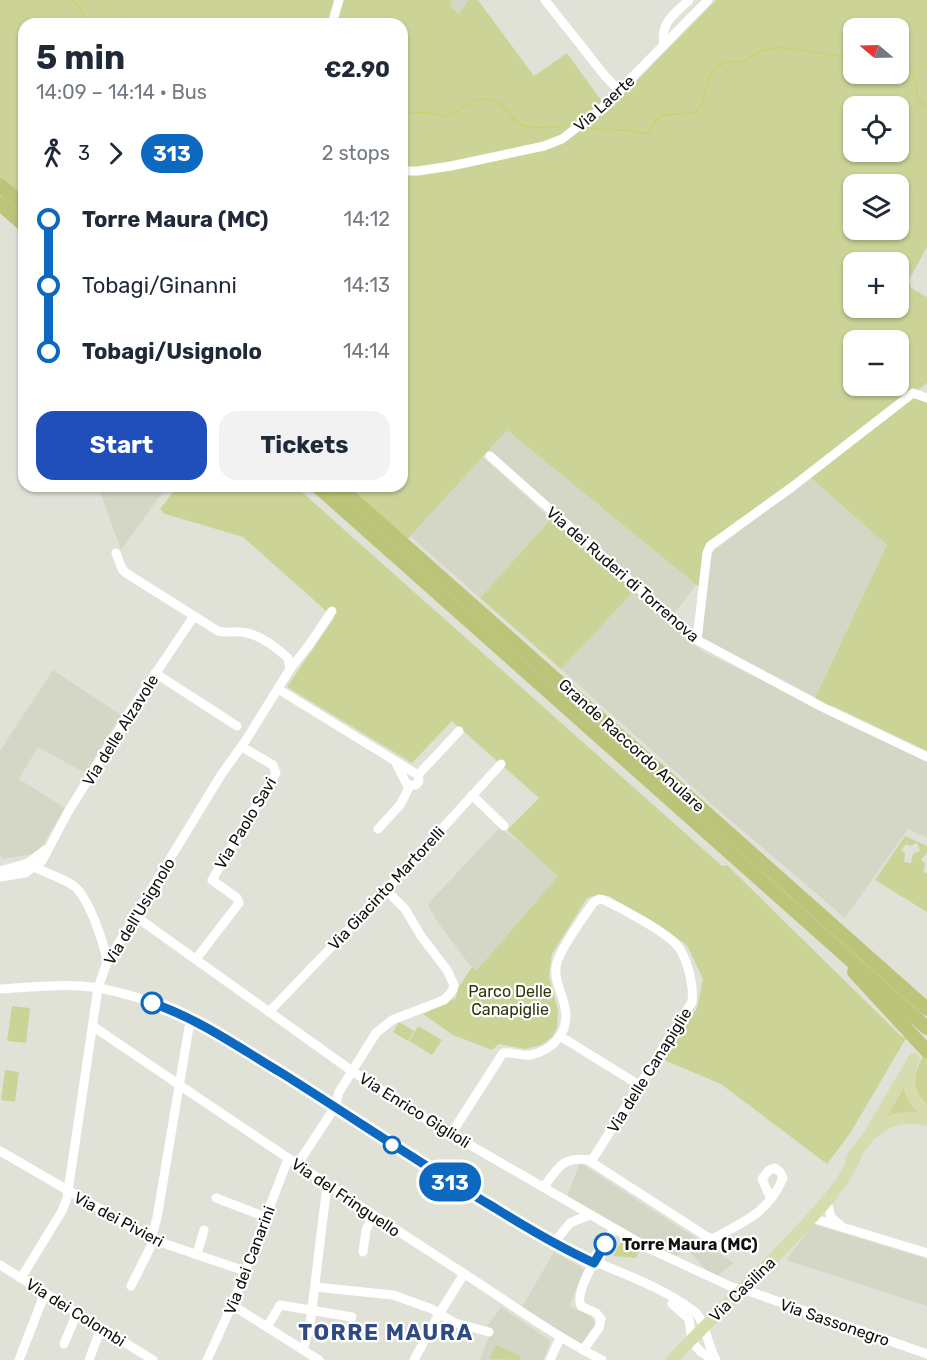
<!DOCTYPE html>
<meta charset="utf-8">
<style>
body{margin:0;font-family:Rubik,sans-serif;background:#f2f2f3;color:#1f2937;height:100vh;display:flex;flex-direction:column;font-size:22px;white-space:nowrap}
*{box-sizing:border-box;margin:0}
p{font-size:20px;color:#747a83}
.icon{flex:none;width:33px;height:33px;fill:none;stroke:currentColor;stroke-width:2;stroke-linecap:round;stroke-linejoin:round}
.map{position:relative;flex:1;overflow:hidden}
.panel{position:absolute;left:18px;top:18px;width:390px;height:474px;display:flex;flex-direction:column;background:#fff;border-radius:18px;box-shadow:0 2px 4px #0004}
.panel>*{flex:none}
.badge{padding:0 12px;border-radius:20px;font-size:21px;line-height:39px}
.needle{width:39px;rotate:289deg}
.buttons{position:absolute;left:843px;top:18px;display:grid;gap:12px}
.buttons a{display:grid;place-items:center;width:66px;height:66px;border-radius:12px;background:#fff;box-shadow:0 2px 4px #0004;font-size:30px}
.map>.badge{position:absolute;translate:-50% -50%;box-shadow:0 0 0 3px #fff}
.legs{display:flex;align-items:center;gap:9px;height:66px;padding:0 18px;font-size:20px}
.legs p{margin-inline-start:auto}
.headline{display:flex;align-items:center;justify-content:space-between;height:102px;padding:0 18px}
h1{font-size:33px;font-weight:700;line-height:45px}
.primary-button{display:flex;gap:12px;margin-top:auto;padding:12px 18px}
.primary-button a{flex:1;height:69px;border-radius:18px;background:#204fbc;color:#fff;font-size:24px;font-weight:700;line-height:69px;text-align:center}
.primary-button a+a{background:#f2f2f3;color:#1f2937}
ul{padding:0 18px;list-style:none}
li{display:flex;align-items:center;gap:21px;height:66px;font-size:22px}
li i{display:grid;place-items:center;width:9px;height:100%;margin:0 8px;background:currentColor}
li i::after{content:'';width:15px;height:15px;margin:-8px;border:4px solid;border-radius:50%;background:#fff}
li p{margin-inline-start:auto}
li:first-child i{background:linear-gradient(#0000 50%,currentColor 0)}
li:last-child i{background:linear-gradient(currentColor 50%,#0000 0)}
.map>svg:first-child{display:block}
.built{fill:#d4d7c6}
.green{fill:#ccd397;fill-rule:evenodd}
.lines{fill:none;stroke-linecap:round;stroke-linejoin:round}
.stream{stroke:#c9d26e;stroke-width:1.5}
.minor{stroke:#fff;stroke-width:9}
.major{stroke:#d7dcaf;stroke-width:12}
.highway{stroke:#bcc479;stroke-width:14}
.line-1-casing{stroke:#fff;stroke-width:14}
.line-1{stroke:#0c69bf;stroke-width:9}
.stop-1-dot{fill:#fff;stroke:#0c69bf;stroke-width:3}
.labels{text-anchor:middle;stroke-width:4.5;stroke-linejoin:round;paint-order:stroke}
.street-label{font-size:16px;fill:#11120f;stroke:#fff}
.park-label{font-size:16px;fill:#313408;stroke:#fff}
.stop-label{font-size:16px;font-weight:bold;fill:#11120f;stroke:#fff;text-anchor:start}
.district-label{font-size:22px;font-weight:bold;letter-spacing:1.5px;fill:#304b83;stroke:#fff}
</style>
<div class="map">
<svg width="927" height="1360" viewBox="0 0 927 1360">
<rect width="100%" height="100%" fill="#e0e2d8"/>
<g class="built">
<polygon points="451,0 469,0 459,14 452,8"/>
<polygon points="507,429 697,584 673,615 488,450"/>
<polygon points="482,456 551,519 480,598 410,536"/>
<polygon points="810,476 887,545 815,697 700,637 710,554"/>
<polygon points="98,486 167,486 121,550"/>
<polygon points="634,591 702,651 927,761 927,838 908,829 845,918 724,815 561,669"/>
<polygon points="53,670 121,715 85,773 38,747 19,779 65,808 41,848 32,854 2,859 0,854 0,751"/>
<polygon points="500,827 559,875 477,970 468,963 434,917 435,915 430,910 428,904"/>
<polygon points="580,1163 734,1263 717,1276 706,1270 686,1247 677,1256 657,1249 567,1196"/>
<polygon points="813,1224 927,1259 927,1306 786,1260"/>
<polygon points="554,1252 581,1267 584,1271 569,1306 591,1316 595,1324 583,1342 580,1344 522,1307"/>
<polygon points="501,1307 551,1341 543,1360 480,1360 491,1331 485,1329"/>
</g>
<g class="green">
<path d="M 0,0 L 451,0 L 452,8 L 459,14 L 469,0 L 478,0 L 534,76 L 567,53 L 608,110 L 716,0 L 927,0 L 927,247 L 909,280 L 911,288 L 927,297 L 927,383 L 914,393 L 927,398 L 927,751 L 833,706 L 829,710 L 813,702 L 887,545 L 808,475 L 709,547 L 703,590 L 507,430 L 393,555 L 317,486 L 402,486 L 402,24 L 24,24 L 24,226 L 0,205 ZM 854,28 L 898,28 L 898,74 L 854,74 ZM 854,106 L 898,106 L 898,152 L 854,152 ZM 854,184 L 898,184 L 898,230 L 854,230 ZM 854,262 L 898,262 L 898,308 L 854,308 ZM 854,340 L 898,340 L 898,386 L 854,386 Z"/>
<polygon points="178,486 295,486 722,866 727,865 901,1036 906,1038 851,1132 827,1164 721,1084 664,1060 697,1008 703,979 687,945 609,896 593,896 587,898 552,954 549,976 558,1011 557,1028 552,1037 541,1045 525,1049 499,1044 492,1050 453,1035 423,1014 456,998 457,990 472,967 477,970 558,876 507,830 539,798 452,721 412,763 287,687 334,618 243,537 165,514 160,509"/>
<polygon points="551,519 634,591 561,669 480,598"/>
<path d="M 905,836 L 927,846 L 927,853 L 921,859 L 925,863 L 924,872 L 927,873 L 927,912 L 875,880 ZM 917,843 L 920,851 L 913,854 L 911,863 L 904,862 L 905,853 L 901,850 L 906,844 L 910,846 Z"/>
<polygon points="12,1006 30,1008 26,1043 7,1041"/>
<polygon points="399,1022 414,1031 408,1041 393,1032"/>
<polygon points="418,1026 442,1040 432,1055 409,1041"/>
<polygon points="924,1053 927,1056 927,1108 920,1103 912,1080"/>
<polygon points="5,1070 19,1072 15,1102 1,1100"/>
<polygon points="906,1081 925,1116 880,1122"/>
<polygon points="622,1240 640,1250 636,1258 613,1256"/>
<polygon points="496,1345 521,1356 519,1360 490,1359"/>
</g>
<g class="lines">
<g class="stream">
<path d="M 71,0 C 82,6 83,17 92,24"/>
<polyline points="112,24 127,18 139,24"/>
<path d="M 898,62 C 927,74 907,97 927,106"/>
<path d="M 402,114 L 426,112 L 446,116 C 469,107 484,85 508,111 C 513,117 516,124 525,126 C 536,130 551,126 562,127"/>
<polyline points="592,129 625,130 643,134 648,132 657,119 663,115 694,113 701,106 709,78 716,68 726,62 745,61 761,51 779,47 854,58"/>
</g>
<g class="minor">
<polyline points="545,0 605,76 619,91"/>
<polyline points="332,24 339,0"/>
<path d="M 664,45 C 660,22 674,15 689,0"/>
<polyline points="402,171 418,171 451,166 544,146 562,139 602,108 708,0"/>
<polyline points="490,456 697,640 822,707 927,757"/>
<path d="M 116,553 L 122,569 L 126,573 L 218,631 C 228,634 237,630 247,633 C 261,636 277,648 288,658 L 290,669"/>
<polyline points="697,640 707,553 710,546 792,487 913,393 927,398"/>
<polyline points="155,673 237,726"/>
<polyline points="278,689 418,775"/>
<polyline points="395,761 407,785 416,785 419,781 418,775"/>
<polyline points="418,775 459,731"/>
<polyline points="472,795 504,826"/>
<polyline points="378,829 400,805 410,786"/>
<path d="M 28,863 C 42,873 60,876 74,886 C 89,898 104,943 107,961"/>
<polyline points="0,871 28,863 45,850"/>
<polyline points="0,877 25,873 42,861 68,812 131,710 194,616"/>
<polyline points="135,916 352,1071 432,1123 650,1249 732,1287 751,1292 927,1354"/>
<polyline points="196,959 239,903 237,898 212,880 276,773 273,765 242,747"/>
<path d="M 0,989 C 27,988 55,984 81,986 C 112,988 145,1000 173,1010 C 212,1025 247,1052 283,1074 C 328,1102 371,1132 416,1161 C 456,1187 499,1211 540,1235 C 590,1265 649,1277 694,1311 C 706,1321 707,1345 716,1360"/>
<polyline points="269,1012 386,890 501,764"/>
<path d="M 94,1027 C 215,1109 336,1192 460,1271 C 507,1301 551,1334 602,1360"/>
<polyline points="560,1036 639,1085"/>
<path d="M 451,1134 L 503,1053 C 512,1051 520,1057 530,1055 C 552,1051 570,1032 565,1008 C 563,994 554,982 556,967 C 557,953 584,916 593,903 L 599,899 L 604,900 C 623,909 662,930 676,944 C 687,956 694,985 692,1002 L 594,1157 L 590,1160 C 563,1156 558,1167 544,1187"/>
<polyline points="0,1151 154,1240 245,1271"/>
<path d="M 588,1160 L 709,1238 L 714,1238 C 745,1221 768,1213 783,1178 L 780,1172 L 775,1168 L 769,1170 L 762,1179 L 771,1199"/>
<polyline points="297,1165 335,1107 339,1092 376,1033 392,1020 444,1000 453,990 454,985 447,970 421,936 405,909 386,890"/>
<polyline points="216,1198 266,1217"/>
<polyline points="827,1202 831,1217 840,1225"/>
<polyline points="812,1218 927,1253"/>
<polyline points="151,1238 157,1218 189,1027"/>
<polyline points="554,1243 570,1223 589,1215"/>
<polyline points="363,1252 366,1230 373,1216"/>
<polyline points="197,1254 204,1230"/>
<polyline points="0,1265 153,1360"/>
<polyline points="21,1278 62,1211 67,1198 98,988 107,962 221,775 246,740 290,669 309,645 332,611"/>
<polyline points="131,1286 154,1240"/>
<polyline points="315,1287 393,1295 432,1309 455,1323 489,1332"/>
<polyline points="672,1304 689,1319 692,1342 701,1352 714,1360"/>
<polyline points="232,1305 319,1360"/>
<polyline points="267,1327 280,1305 352,1317"/>
<polyline points="64,1344 77,1313"/>
<polyline points="303,1350 310,1325 327,1185"/>
<path d="M 583,1350 L 599,1328 L 601,1319 L 596,1313 L 581,1306 C 573,1290 605,1244 614,1229"/>
<polyline points="19,1360 45,1293"/>
<polyline points="89,1360 101,1328"/>
<polyline points="207,1360 232,1305 288,1159"/>
<polyline points="414,1360 439,1314 464,1274"/>
<polyline points="550,1360 560,1338"/>
</g>
<g class="major">
<path d="M 911,1071 C 906,1089 913,1101 927,1112"/>
<path d="M 874,1132 C 889,1118 907,1115 927,1120"/>
<polyline points="851,1159 868,1137 914,1059"/>
<path d="M 672,1360 C 715,1314 763,1272 805,1225 C 825,1204 845,1182 856,1155"/>
</g>
<g class="highway">
<polyline points="0,185 24,206"/>
<polyline points="0,204 24,225"/>
<polyline points="317,486 927,1028"/>
<polyline points="338,486 927,1009"/>
<polyline points="854,972 927,1051"/>
</g>
</g>
<g class="lines">
<defs>
<path id="line-1" d="M 152,1003 C 199,1019 238,1047 280,1072 C 352,1117 422,1165 495,1208 C 527,1228 559,1247 594,1263 L 605,1244"/>
</defs>
<use href="#line-1" class="line-1-casing"/>
<use href="#line-1" class="line-1"/>
</g>
<g class="stop-1-dot">
<circle cx="152" cy="1003" r="10"/>
<circle cx="392" cy="1145" r="8"/>
<circle cx="605" cy="1244" r="10"/>
</g>
<g class="labels">
<g class="street-label">
<text transform="translate(604 103) rotate(-42)" y="6">Via Laerte</text>
<text transform="translate(623 574) rotate(41)" y="6">Via dei Ruderi di Torrenova</text>
<text transform="translate(120 730) rotate(-58)" y="6">Via delle Alzavole</text>
<text transform="translate(632 745) rotate(42)" y="6">Grande Raccordo Anulare</text>
<text transform="translate(245 823) rotate(-59)" y="6">Via Paolo Savi</text>
<text transform="translate(386 888) rotate(-47)" y="6">Via Giacinto Martorelli</text>
<text transform="translate(139 911) rotate(-59)" y="6">Via dell'Usignolo</text>
<text transform="translate(649 1070) rotate(-58)" y="6">Via delle Canapiglie</text>
<text transform="translate(415 1110) rotate(32)" y="6">Via Enrico Giglioli</text>
<text transform="translate(346 1197) rotate(34)" y="6">Via del Fringuello</text>
<text transform="translate(119 1219) rotate(28)" y="6">Via dei Pivieri</text>
<text transform="translate(249 1260) rotate(-69)" y="6">Via dei Canarini</text>
<text transform="translate(742 1289) rotate(-44)" y="6">Via Casilina</text>
<text transform="translate(76 1312) rotate(32)" y="6">Via dei Colombi</text>
<text transform="translate(835 1322) rotate(19)" y="6">Via Sassonegro</text>
</g>
<g class="park-label">
<text x="510" y="997">Parco Delle<tspan x="510" dy="18">Canapiglie</tspan></text>
</g>
<g class="stop-label">
<text x="622" y="1250">Torre Maura (MC)</text>
</g>
<g class="district-label">
<text x="386" y="1340">TORRE MAURA</text>
</g>
</g>
</svg>
<div class="buttons">
<a><svg class="needle" viewBox="-14 -14 28 28"><path d="M0-13l5 13h-10z" fill="#e53935"/><path d="M0 13l5-13h-10z" fill="#747a83"/></svg></a>
<a><svg class="icon" aria-label="locate" viewBox="0 0 24 24"><circle cx="12" cy="12" r="6"/><path d="M12 2v4M12 18v4M2 12h4M18 12h4"/></svg></a>
<a><svg class="icon" aria-label="layers" viewBox="0 0 24 24"><path d="M12 4l9 5-9 5-9-5zM3 14l9 5 9-5"/></svg></a>
<a>+</a>
<a>−</a>
</div>
<b class="badge" style="left:450px;top:1182px;background:#0c69bf;color:#fff">313</b>
<section class="panel">
<div class="headline"><div><h1>5 min</h1><p>14:09 – 14:14 · Bus</p></div><b>€2.90</b></div>
<div class="legs"><svg class="icon" aria-label="walk" viewBox="0 0 24 24"><circle cx="13" cy="4" r="2"/><path d="M13 8l-2 6 4 7M11 14l-3 7M7 12l3-4h3l4 4"/></svg>3<svg class="icon" aria-label="forward" viewBox="0 0 24 24"><path d="M9 5l7 7-7 7"/></svg><b class="badge" style="background:#0c69bf;color:#fff">313</b><p>2 stops</p></div>
<ul>
<li><i style="color:#0c69bf"></i><b>Torre Maura (MC)</b><p>14:12</p></li>
<li><i style="color:#0c69bf"></i><span>Tobagi/Ginanni</span><p>14:13</p></li>
<li><i style="color:#0c69bf"></i><b>Tobagi/Usignolo</b><p>14:14</p></li>
</ul>
<div class="primary-button"><a>Start</a><a>Tickets</a></div>
</section>
</div>
